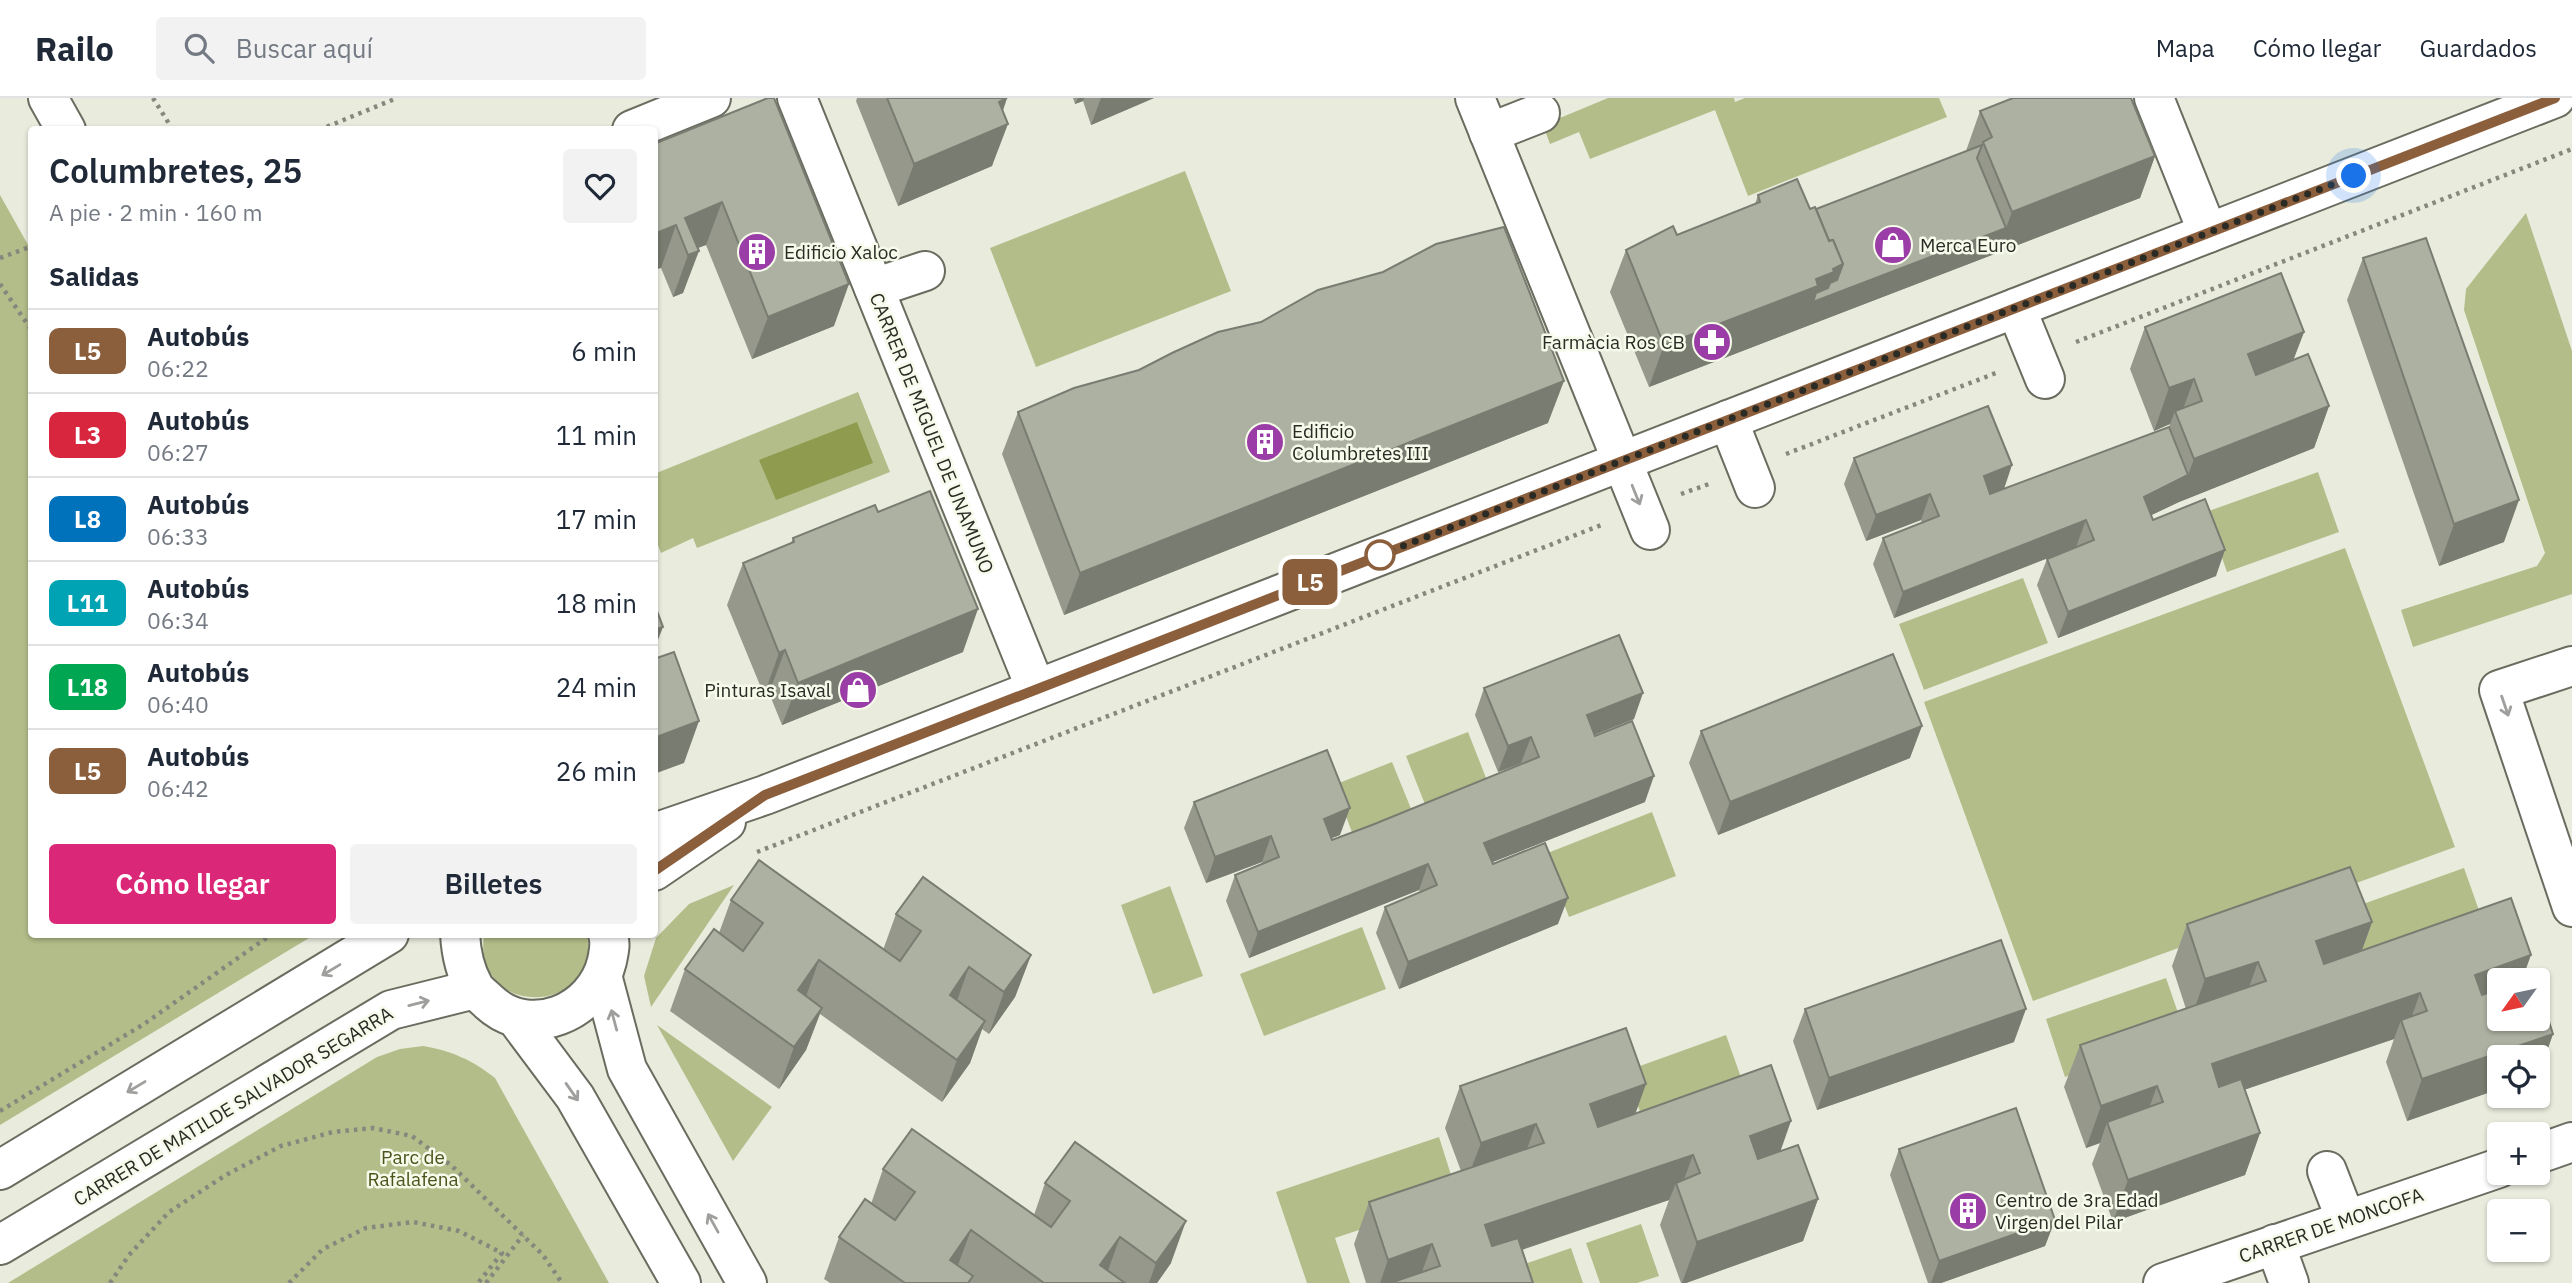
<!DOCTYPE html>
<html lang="es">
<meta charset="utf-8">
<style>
body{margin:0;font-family:"IBM Plex Sans",sans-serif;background:#f2f2f3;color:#1f2937;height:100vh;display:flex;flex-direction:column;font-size:26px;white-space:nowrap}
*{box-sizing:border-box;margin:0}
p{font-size:23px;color:#747a83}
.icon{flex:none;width:38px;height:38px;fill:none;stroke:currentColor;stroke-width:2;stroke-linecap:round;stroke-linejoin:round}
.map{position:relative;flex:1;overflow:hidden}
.drawer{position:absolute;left:28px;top:28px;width:630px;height:812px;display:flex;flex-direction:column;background:#fff;border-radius:7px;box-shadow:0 2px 5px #0004}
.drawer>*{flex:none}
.badge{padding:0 14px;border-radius:10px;font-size:24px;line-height:46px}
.needle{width:46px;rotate:237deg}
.controls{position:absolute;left:2487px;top:870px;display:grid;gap:14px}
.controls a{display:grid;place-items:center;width:63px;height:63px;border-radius:7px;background:#fff;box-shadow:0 2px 5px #0004;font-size:35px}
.you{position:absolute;width:35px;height:35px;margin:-18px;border:5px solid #fff;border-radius:50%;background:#1a73e8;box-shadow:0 0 0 10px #1a73e833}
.map>.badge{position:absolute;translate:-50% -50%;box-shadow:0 0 0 4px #fff}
h2{padding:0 21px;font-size:26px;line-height:63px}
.round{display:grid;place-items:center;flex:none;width:74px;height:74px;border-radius:7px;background:#f2f2f3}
.summary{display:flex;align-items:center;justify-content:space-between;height:119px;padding:0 21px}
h1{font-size:33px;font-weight:600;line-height:52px}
.cta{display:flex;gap:14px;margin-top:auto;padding:14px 21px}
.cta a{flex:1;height:80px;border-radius:7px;background:#db2777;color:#fff;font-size:28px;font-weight:600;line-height:80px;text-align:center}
.cta a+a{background:#f2f2f3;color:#1f2937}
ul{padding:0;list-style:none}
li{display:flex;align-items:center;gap:21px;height:84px;padding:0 21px;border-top:2px solid #e0e1e3}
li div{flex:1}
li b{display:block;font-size:26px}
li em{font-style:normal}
li .badge{min-width:77px;font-weight:700;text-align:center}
header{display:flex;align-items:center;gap:42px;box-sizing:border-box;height:98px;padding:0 35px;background:#fff;border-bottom:2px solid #e0e1e3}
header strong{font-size:33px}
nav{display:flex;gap:38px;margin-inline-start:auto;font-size:24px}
.search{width:490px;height:63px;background:#f2f2f3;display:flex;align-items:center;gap:18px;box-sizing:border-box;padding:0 24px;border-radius:7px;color:#747a83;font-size:26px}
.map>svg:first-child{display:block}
.green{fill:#b3bd89}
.water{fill:#8f9b4e}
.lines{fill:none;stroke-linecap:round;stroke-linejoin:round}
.minor-casing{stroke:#696c5f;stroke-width:42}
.path{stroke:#86887d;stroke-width:4.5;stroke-dasharray:3.5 5;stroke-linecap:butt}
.minor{stroke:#fff;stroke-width:38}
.wall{fill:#95988b}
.shaded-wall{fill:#797c71}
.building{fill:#adb1a2;stroke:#797c71;stroke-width:2}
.oneway{stroke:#9fa09d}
.line-casing{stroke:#fff;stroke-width:16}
.line{stroke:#8b5e3c;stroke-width:10}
.walk{stroke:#2a2b25;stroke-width:7;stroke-dasharray:0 12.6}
.stop-dot{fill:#fff;stroke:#8b5e3c;stroke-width:3.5}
.labels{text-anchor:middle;stroke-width:5;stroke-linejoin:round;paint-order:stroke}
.poi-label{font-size:19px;fill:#2a2b25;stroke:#f6faea;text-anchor:start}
.street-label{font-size:19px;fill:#2a2b25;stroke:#f6faea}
.park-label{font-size:19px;fill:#4b531a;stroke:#f6faea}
</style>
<header>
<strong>Railo</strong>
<div class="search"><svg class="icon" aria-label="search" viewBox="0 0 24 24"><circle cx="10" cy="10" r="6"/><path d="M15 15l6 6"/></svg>Buscar aquí</div>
<nav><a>Mapa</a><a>Cómo llegar</a><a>Guardados</a></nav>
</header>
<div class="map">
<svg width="2572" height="1185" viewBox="0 0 2572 1185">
<rect width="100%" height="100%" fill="#e9ecdd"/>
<g class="green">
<polygon points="1608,0 1734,0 1735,4 1745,0 1939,0 1947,19 1748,98 1715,12 1590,61 1579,34 1550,46 1543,27"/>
<polygon points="1185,73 1231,193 1036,269 990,150"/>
<polygon points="0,97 32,154 32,836 314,837 0,1027"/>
<polygon points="2526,115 2572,253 2572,496 2413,549 2401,512 2537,468 2545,455 2464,212 2466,191"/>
<polygon points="858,294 890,374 697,450 693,440 661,455 655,439 654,376"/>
<polygon points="2318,374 2339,434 2227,474 2206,414"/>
<polygon points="2345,450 2455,749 2033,903 1924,604"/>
<polygon points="2023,480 2048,545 1924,592 1899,526"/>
<polygon points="1468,634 1490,690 1428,714 1406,658"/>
<polygon points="1392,664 1414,718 1355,742 1334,687"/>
<polygon points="1652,714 1676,778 1569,819 1545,756"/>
<polygon points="2464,770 2487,835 2371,875 2349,811"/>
<polygon points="734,787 651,909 644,878 656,840 689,806"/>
<polygon points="1170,788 1203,878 1153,896 1121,807"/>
<polygon points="1362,829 1386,891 1264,938 1240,876"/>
<path d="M 587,837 C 602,917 472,923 484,837 Z"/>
<polygon points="2166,880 2186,938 2065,979 2046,921"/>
<polygon points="657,927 772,1009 733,1063"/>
<polygon points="1726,937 1749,1002 1648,1037 1626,973"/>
<path d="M 423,948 C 452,953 472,962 495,980 L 609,1185 L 8,1185 L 377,959 L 400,951 Z"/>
<polygon points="1439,1039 1458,1099 1335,1140 1350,1185 1307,1185 1276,1094"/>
<polygon points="1641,1126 1659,1178 1637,1185 1600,1185 1586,1145"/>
<polygon points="1571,1150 1583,1185 1519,1185 1513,1170"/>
</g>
<polygon class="water" points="857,324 873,365 776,402 759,362"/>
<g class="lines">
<defs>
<g id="minor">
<polyline points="48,0 66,32"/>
<polyline points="797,0 1036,591"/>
<polyline points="1475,0 1650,432"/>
<polyline points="2154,0 2208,135"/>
<polyline points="632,32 711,0"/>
<polyline points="1489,35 1540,15"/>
<polyline points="874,190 925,173"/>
<polyline points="2016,210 2045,281"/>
<polyline points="1728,322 1755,390"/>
<polyline points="2572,568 2499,592 2572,809"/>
<polyline points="654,735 765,697 2555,0"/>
<polyline points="654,773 726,724"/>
<path d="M 460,836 C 461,854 465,873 474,889 C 477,894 484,899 489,904 C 530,942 595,915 607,863 C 609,853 611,846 608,836"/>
<polyline points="603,881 627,971 747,1185"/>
<polyline points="516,920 575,999 681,1185"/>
<polyline points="2538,1056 2572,1044"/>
<polyline points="0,1072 389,836"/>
<polyline points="2327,1073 2346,1122"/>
<polyline points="2275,1146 2289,1185"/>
<polyline points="0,1147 391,912 475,891"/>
<polyline points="2163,1185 2499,1070"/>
</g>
</defs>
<use href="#minor" class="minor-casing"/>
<g class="path">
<polyline points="153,0 173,32"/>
<polyline points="319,32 397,0"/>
<polyline points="0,160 32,148"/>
<polyline points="0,186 32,233"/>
<polyline points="2076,244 2572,51"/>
<polyline points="1786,356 1996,275"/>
<polyline points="1681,396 1709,386"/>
<polyline points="757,754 1604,426"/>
<polyline points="0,1013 144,926 272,836"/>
<polyline points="110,1185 129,1157 169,1114 226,1077 281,1048 333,1034 373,1030 412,1038 452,1068 543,1157 562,1185"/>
<polyline points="289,1185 323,1151 366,1130 413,1124 459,1133 502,1155 478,1185"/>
<polyline points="486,1185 523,1137"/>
</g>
<use href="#minor" class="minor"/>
</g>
<g class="wall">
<polygon points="768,0 834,228 752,261 706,147 697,150 683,195 673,199 661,170 654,46"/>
<polygon points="857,0 1007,0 1003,13 992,68 898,108 856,3"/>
<polygon points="1073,0 1154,0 1091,27 1083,3 1075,6"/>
<polygon points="1980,13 2155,58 2140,100 1649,289 1610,194 1626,152 1677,137 1755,106 1758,97 1810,111 1816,111 1966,53"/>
<polygon points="2363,160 2504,444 2439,468 2347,202"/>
<polygon points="2145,229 2304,234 2293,262 2329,308 2314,350 2179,404 2151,417 2153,422 2216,478 2058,540 2037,487 2047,461 2076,449 1894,520 1873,466 1883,440 1922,425 1921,422 1866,443 1844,386 1854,360 2004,391 2169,329 2170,326 2154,333 2130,271"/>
<polygon points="1018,314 1548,325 1064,517 1002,356"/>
<polygon points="878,414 963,554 782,627 769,595 764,597 727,507 743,465 791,445 793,440"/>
<polygon points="1484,590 1634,621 1595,637 1645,704 1492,764 1493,766 1558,826 1399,891 1376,835 1385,809 1420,794 1419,792 1249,860 1226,803 1235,777 1263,766 1262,764 1206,785 1184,730 1194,704 1340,737 1331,740 1332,742 1372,727 1522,666 1498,674 1475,617"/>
<polygon points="1701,633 1910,660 1718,737 1689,665"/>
<polygon points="731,802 883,852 896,816 1031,857 1015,899 989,936 982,931 970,965 942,1004 820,916 806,952 779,991 670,913 685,871 719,835"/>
<polygon points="2372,824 2362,852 2499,882 2553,936 2538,978 2538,959 2499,959 2499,991 2407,1023 2386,964 2394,941 2244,992 2260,1035 2245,1077 2113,1124 2092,1066 2100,1045 2086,1050 2064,989 2080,947 2186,911 2172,868 2187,826"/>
<polygon points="1805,911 2014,944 1817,1012 1793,943"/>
<polygon points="1460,988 1635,1016 1781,1053 1818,1101 1803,1143 1686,1185 1681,1185 1660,1127 1669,1102 1522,1152 1533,1185 1366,1185 1354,1146 1369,1104 1461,1073 1445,1030"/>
<polygon points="1899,1051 2055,1122 2045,1148 1941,1185 1928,1185 1890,1077"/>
<polygon points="883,1071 1034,1117 1045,1085 1171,1165 1157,1185 830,1185 824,1181 839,1139 871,1106"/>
</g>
<g class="shaded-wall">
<polygon points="1006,0 1007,0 996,31 1008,26 992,68 898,108 914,66"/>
<polygon points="1078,0 1084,0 1083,3 1075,6"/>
<polygon points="1101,0 1154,0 1091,27"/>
<polygon points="2155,58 2140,100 1649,289 1664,247 1823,159 1833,171 1843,166 2006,130 2012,114"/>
<polygon points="722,104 706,147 687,154 685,120"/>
<polygon points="676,127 661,170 654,172 654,136"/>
<polygon points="699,153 683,195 673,199 688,157"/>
<polygon points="849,186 834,228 752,261 768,219"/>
<polygon points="2304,234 2288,276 2233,298 2248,256"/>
<polygon points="2194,281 2179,322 2175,313 2170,326 2154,333 2169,290"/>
<polygon points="1564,283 1548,325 1064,517 1080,475"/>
<polygon points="2329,308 2314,350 2179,404 2135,425 2144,399 2188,377 2194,361"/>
<polygon points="2012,367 2003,394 1975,404 1984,378"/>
<polygon points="1930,396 1921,422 1866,443 1876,417"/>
<polygon points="2519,402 2504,444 2439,468 2454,426"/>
<polygon points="2086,422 2076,449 1894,520 1903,494"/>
<polygon points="2225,452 2216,478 2058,540 2068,514"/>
<polygon points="978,511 963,554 782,627 798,585"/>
<polygon points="663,529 654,552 654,532"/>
<polygon points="785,552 769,595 764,597 779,555"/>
<polygon points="1643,595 1634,621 1578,643 1587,617"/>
<polygon points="699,623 684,665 654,676 654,640"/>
<polygon points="1922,628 1910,660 1718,737 1730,704"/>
<polygon points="1531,639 1521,665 1498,674 1508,648"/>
<polygon points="1654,678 1645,704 1475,771 1484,745"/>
<polygon points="1350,710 1340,737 1314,747 1324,721"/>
<polygon points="1271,738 1262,764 1206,785 1215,759"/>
<polygon points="1428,766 1419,792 1249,860 1258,834"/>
<polygon points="1568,800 1558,826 1399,891 1408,864"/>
<polygon points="2372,824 2357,866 2301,885 2316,843"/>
<polygon points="1031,857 1015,899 989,936 1004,894"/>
<polygon points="2531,857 2522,882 2499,882 2499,905 2460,919 2475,877"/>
<polygon points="819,862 804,904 798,892"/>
<polygon points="2258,864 2243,906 2190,923 2205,881"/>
<polygon points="969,869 954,911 950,897"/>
<polygon points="2420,895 2406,935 2401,922 2394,941 2196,1008 2212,966"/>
<polygon points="822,910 806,952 779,991 794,949"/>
<polygon points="2026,911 2014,944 1817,1012 1829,980"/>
<polygon points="985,923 970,965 942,1004 957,962"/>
<polygon points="2553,936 2538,978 2538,959 2499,959 2499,991 2407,1023 2422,981"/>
<polygon points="1646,986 1631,1028 1575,1048 1590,1006"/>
<polygon points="2157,988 2142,1030 2107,1024 2100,1045 2086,1050 2101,1008"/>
<polygon points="1791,1023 1776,1066 1735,1080 1750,1038"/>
<polygon points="1536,1026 1521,1068 1465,1087 1481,1045"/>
<polygon points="2260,1035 2245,1077 2113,1124 2128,1082"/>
<polygon points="1693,1057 1679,1095 1676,1085 1669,1102 1470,1169 1485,1127"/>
<polygon points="1818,1101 1803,1143 1686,1185 1682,1185 1697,1144"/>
<polygon points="2055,1122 2045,1148 1941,1185 1931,1185 1939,1163"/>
<polygon points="1186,1123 1171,1165 1157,1185 1149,1185 1156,1165"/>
<polygon points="971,1132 955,1175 950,1162"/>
<polygon points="1120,1139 1105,1181 1100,1167"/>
<polygon points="1432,1146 1418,1185 1396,1183 1395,1185 1380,1185 1388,1162"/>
</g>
<g class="building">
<polygon points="768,0 774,0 849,186 768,219 722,104 685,120 699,153 688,157 676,127 654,136 654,46"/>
<polygon points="887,0 1006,0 999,4 1008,26 914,66"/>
<polygon points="2013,0 2131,0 2155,58 2012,114 1983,44 1992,39 1980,13"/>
<polygon points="1982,47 1977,60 2006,130 1813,204 1816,195 1828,190 1830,185 1837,182 1843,166 1833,142 1829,143 1816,111"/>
<polygon points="1797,81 1810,111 1815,109 1829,143 1833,142 1843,166 1833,171 1834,174 1816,181 1818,188 1664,247 1626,152 1673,128 1677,137 1760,104 1758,97"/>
<polygon points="1504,129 1564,283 1080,475 1018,314 1074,290 1139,272 1172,255 1218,234 1261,224 1318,192 1383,174 1436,146"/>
<polygon points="2426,140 2519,402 2454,426 2363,160"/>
<polygon points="2281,175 2304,234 2248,256 2256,277 2308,256 2329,308 2194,361 2175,313 2202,303 2194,281 2169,290 2145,229"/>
<polygon points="1988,308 2012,367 1984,378 1990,396 2169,329 2188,377 2144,399 2153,422 2205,401 2225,452 2068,514 2047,461 2094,442 2086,422 1903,494 1883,440 1939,418 1930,396 1876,417 1854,360"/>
<polygon points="930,393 978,511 798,585 785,552 779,555 743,465 794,444 793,440 875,407 878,414"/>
<polygon points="654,505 663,529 654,532"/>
<polygon points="1619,537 1643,595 1587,617 1595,638 1632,623 1654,678 1484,745 1493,766 1545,745 1568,800 1408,864 1385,809 1437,787 1428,766 1258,834 1235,777 1279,759 1271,738 1215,759 1194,704 1327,652 1350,710 1324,721 1332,742 1372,727 1539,659 1531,639 1508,648 1484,590"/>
<polygon points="674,554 699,623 654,640 654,561"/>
<polygon points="1893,556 1922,628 1730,704 1701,633"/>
<polygon points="759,762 900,863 921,833 896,816 923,779 1031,857 1004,894 969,869 950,897 985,923 957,962 819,862 798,892 822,910 794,949 685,871 714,831 743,853 763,825 731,802"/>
<polygon points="2350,769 2372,824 2316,843 2324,866 2511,800 2531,857 2475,877 2482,897 2499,891 2499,920 2538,920 2538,890 2553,936 2422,981 2401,922 2427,913 2420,895 2212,966 2219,989 2241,981 2260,1035 2128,1082 2107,1024 2163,1004 2157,988 2101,1008 2080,947 2266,883 2258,864 2205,881 2187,826"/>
<polygon points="2001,842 2026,911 1829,980 1805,911"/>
<polygon points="2534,879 2535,882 2525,882"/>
<polygon points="1626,930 1646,986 1590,1006 1598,1029 1771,967 1791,1023 1750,1038 1758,1061 1798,1047 1818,1101 1697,1144 1676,1085 1700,1075 1693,1057 1485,1127 1492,1148 1518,1140 1533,1185 1397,1185 1396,1183 1440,1168 1432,1146 1388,1162 1369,1104 1544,1045 1536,1026 1481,1045 1460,988"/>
<polygon points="2016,1010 2055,1122 1939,1163 1899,1051"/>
<polygon points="912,1031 1051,1129 1070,1103 1045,1085 1075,1044 1186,1123 1156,1165 1120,1139 1100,1167 1125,1185 1044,1185 971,1132 950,1162 973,1178 968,1185 905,1185 839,1139 865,1101 895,1122 915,1094 883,1071"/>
</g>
<defs><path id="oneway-shaft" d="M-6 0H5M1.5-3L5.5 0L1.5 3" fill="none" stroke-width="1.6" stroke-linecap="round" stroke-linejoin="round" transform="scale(1.75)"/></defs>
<g class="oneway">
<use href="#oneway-shaft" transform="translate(1636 397) rotate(68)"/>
<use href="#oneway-shaft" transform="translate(2505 608) rotate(71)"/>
<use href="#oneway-shaft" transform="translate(331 872) rotate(149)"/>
<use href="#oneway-shaft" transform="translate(419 905) rotate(-14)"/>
<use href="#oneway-shaft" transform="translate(614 922) rotate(-105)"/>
<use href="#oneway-shaft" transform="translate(136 989) rotate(149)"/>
<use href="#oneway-shaft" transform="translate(572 994) rotate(55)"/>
<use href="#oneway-shaft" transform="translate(713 1125) rotate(-119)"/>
</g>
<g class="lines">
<defs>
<polyline id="line" points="654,773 765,697 2555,0"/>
</defs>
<use href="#line" class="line-casing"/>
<use href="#line" class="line"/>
<polyline class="walk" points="1380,457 2354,78"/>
</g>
<defs>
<symbol id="shop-disc" viewBox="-11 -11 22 22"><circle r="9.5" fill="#9b3da6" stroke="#f6faea"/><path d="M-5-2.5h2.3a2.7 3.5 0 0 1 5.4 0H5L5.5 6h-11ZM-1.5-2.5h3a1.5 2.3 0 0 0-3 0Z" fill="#fff"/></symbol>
<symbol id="building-disc" viewBox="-11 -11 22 22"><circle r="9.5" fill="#9b3da6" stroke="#f6faea"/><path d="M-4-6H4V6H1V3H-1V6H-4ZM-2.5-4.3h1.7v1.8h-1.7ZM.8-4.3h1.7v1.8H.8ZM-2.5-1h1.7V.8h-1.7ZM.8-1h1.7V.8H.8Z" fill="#fff"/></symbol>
<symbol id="pharmacy-disc" viewBox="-11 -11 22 22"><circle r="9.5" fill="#9b3da6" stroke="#f6faea"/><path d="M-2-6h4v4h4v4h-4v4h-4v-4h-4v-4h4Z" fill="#fff"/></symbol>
</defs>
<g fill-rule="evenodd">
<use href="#shop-disc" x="1871" y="125" width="44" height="44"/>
<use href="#building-disc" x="735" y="132" width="44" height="44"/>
<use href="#pharmacy-disc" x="1690" y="222" width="44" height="44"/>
<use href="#building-disc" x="1243" y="322" width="44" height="44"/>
<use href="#shop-disc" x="836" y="570" width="44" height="44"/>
<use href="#building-disc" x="1946" y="1091" width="44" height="44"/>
</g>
<circle class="stop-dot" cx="1380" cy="457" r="14"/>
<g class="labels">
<g class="poi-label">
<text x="1920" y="154">Merca Euro</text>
<text x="784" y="161">Edificio Xaloc</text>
<text x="1685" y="251" text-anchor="end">Farmàcia Ros CB</text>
<text x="1292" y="340">Edificio<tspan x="1292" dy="22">Columbretes III</tspan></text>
<text x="831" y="599" text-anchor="end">Pinturas Isaval</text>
<text x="1995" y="1109">Centro de 3ra Edad<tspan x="1995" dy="22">Virgen del Pilar</tspan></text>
</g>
<g class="street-label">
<text transform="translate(932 335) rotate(68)" y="7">CARRER DE MIGUEL DE UNAMUNO</text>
<text transform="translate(233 1008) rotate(-31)" y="7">CARRER DE MATILDE SALVADOR SEGARRA</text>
<text transform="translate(2331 1127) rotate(-19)" y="7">CARRER DE MONCOFA</text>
</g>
<g class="park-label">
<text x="413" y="1066">Parc de<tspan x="413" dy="22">Rafalafena</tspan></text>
</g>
</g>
</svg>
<div class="controls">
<a><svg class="needle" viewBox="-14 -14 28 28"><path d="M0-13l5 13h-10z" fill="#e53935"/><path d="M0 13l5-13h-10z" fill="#747a83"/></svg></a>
<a><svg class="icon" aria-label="locate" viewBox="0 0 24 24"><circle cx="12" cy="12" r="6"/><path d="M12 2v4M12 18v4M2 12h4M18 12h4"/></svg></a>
<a>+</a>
<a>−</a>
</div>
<div class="you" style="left:2354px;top:78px"></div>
<b class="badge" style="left:1310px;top:484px;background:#8b5e3c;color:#fff">L5</b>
<section class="drawer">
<div class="summary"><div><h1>Columbretes, 25</h1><p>A pie · 2 min · 160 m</p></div><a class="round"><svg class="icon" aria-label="heart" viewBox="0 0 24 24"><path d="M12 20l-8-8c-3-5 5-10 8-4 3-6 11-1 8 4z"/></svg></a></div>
<h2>Salidas</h2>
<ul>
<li><span class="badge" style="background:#8b5e3c;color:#fff">L5</span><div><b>Autobús</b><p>06:22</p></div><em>6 min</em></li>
<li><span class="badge" style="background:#d7263d;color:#fff">L3</span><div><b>Autobús</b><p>06:27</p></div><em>11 min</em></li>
<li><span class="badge" style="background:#0072bc;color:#fff">L8</span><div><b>Autobús</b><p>06:33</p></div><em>17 min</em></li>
<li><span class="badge" style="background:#00a3b4;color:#fff">L11</span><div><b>Autobús</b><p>06:34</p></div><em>18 min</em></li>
<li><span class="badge" style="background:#00a651;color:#fff">L18</span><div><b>Autobús</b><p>06:40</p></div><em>24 min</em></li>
<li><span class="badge" style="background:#8b5e3c;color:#fff">L5</span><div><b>Autobús</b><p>06:42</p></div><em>26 min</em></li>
</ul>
<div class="cta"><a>Cómo llegar</a><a>Billetes</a></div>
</section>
</div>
